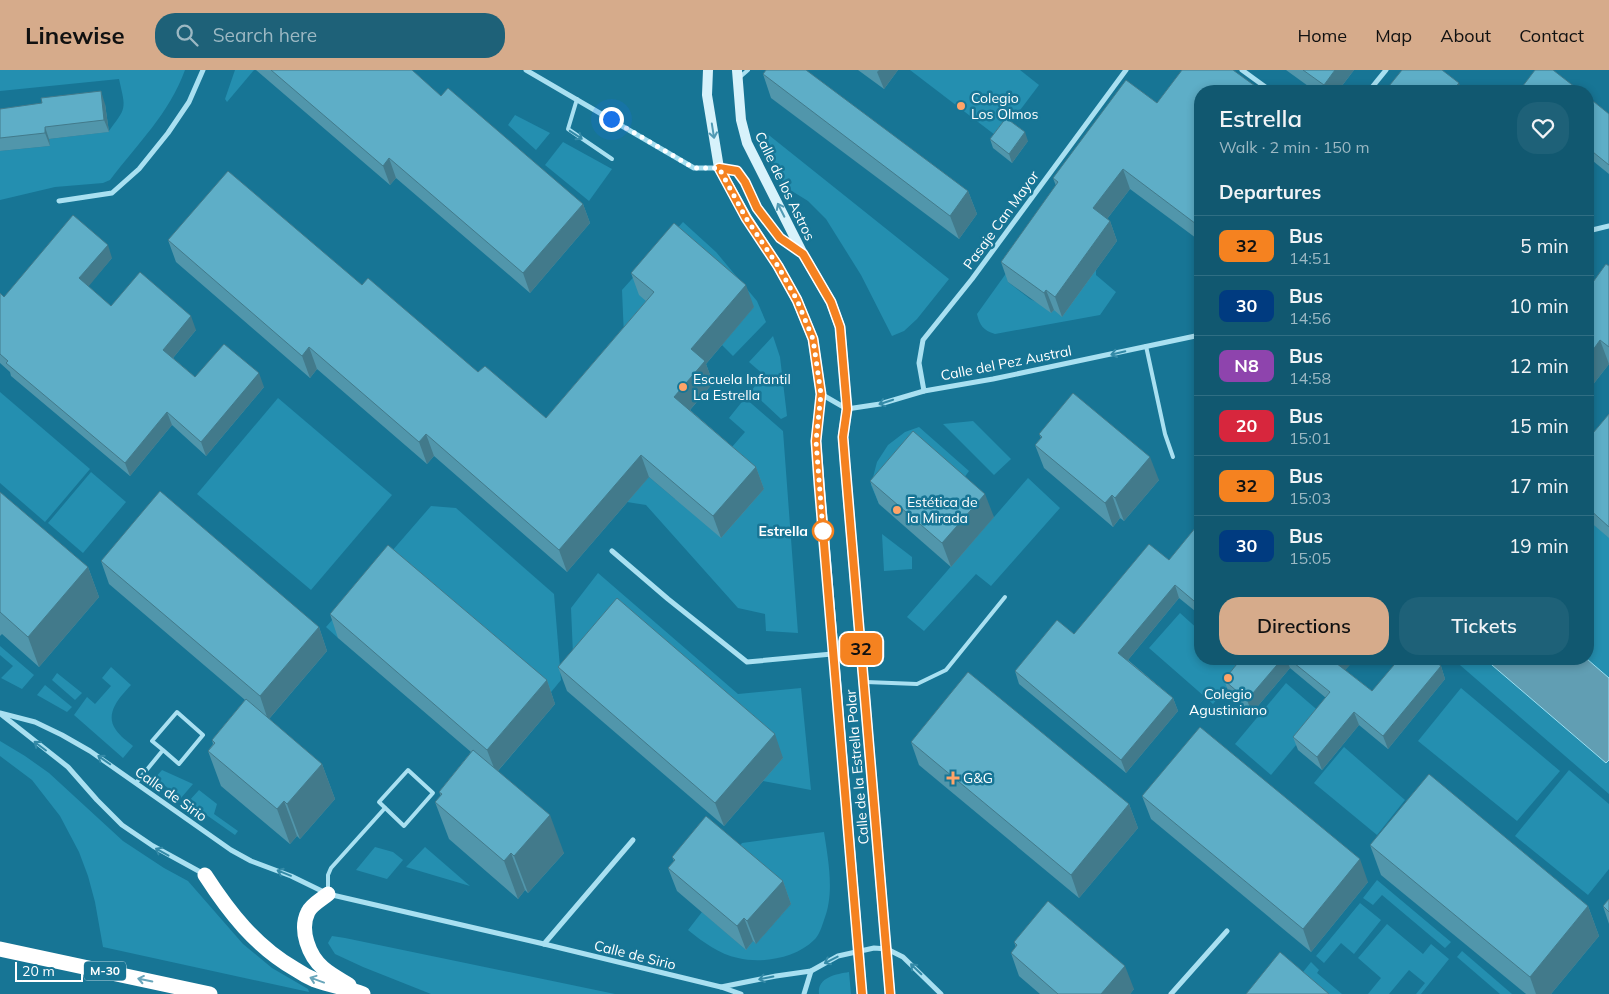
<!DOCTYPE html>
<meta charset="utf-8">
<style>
body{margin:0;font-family:Mulish,sans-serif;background:#1e6178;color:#f1f3f6;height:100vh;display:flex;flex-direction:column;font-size:19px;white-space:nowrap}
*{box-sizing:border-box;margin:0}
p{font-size:16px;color:#9cb8c3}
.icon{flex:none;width:28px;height:28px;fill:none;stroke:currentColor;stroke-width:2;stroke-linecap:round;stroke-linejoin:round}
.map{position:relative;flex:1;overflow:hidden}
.panel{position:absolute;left:1194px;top:15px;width:400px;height:580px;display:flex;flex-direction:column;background:#115870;border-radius:20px;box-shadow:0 2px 8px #0003}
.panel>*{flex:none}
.badge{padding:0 10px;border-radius:8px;font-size:18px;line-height:32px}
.scale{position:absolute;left:15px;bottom:12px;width:68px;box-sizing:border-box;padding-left:5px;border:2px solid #fff;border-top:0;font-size:14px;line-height:18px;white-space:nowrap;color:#fff;-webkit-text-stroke:4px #177595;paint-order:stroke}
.you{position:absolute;width:25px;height:25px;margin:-12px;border:4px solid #fff;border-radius:50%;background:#1a73e8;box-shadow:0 0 0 8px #1a73e833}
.map>.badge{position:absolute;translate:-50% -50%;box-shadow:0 0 0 2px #fff}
h2{padding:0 25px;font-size:19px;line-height:45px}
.round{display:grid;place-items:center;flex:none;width:52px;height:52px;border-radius:20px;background:#1e6178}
.summary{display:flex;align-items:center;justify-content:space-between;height:85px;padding:0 25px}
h1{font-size:24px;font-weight:600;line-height:38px}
.cta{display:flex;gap:10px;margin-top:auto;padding:10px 25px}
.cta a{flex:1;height:58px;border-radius:20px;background:#d6ab8b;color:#111;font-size:20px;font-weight:600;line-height:58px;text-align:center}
.cta a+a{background:#1e6178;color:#f1f3f6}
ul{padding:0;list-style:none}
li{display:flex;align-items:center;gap:15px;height:60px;padding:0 25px;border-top:1px solid #306e83}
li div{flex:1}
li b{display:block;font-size:19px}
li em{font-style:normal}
li .badge{min-width:55px;font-weight:700;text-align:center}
header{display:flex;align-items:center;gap:30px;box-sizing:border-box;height:70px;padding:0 25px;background:#d6ab8b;color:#111}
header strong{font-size:24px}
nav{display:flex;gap:28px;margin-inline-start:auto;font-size:18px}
.search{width:350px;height:45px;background:#1e6178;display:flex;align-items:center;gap:12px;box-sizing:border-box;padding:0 18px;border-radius:20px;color:#9cb8c3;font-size:19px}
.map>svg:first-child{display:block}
.green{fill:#248fb0}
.water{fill:#619eb3;stroke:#9be0f3}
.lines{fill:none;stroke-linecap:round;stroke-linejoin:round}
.lane{stroke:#a9e0f1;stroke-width:4}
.street{stroke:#a9e0f1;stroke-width:5}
.secondary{stroke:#d7f2fb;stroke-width:10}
.highway{stroke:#fff;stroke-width:15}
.wall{fill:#5196ab}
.shaded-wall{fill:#427a8b}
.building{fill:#5eaec7;stroke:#427a8b}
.oneway{stroke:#519ab4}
.oneway2{stroke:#348aa7}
.oneway3{stroke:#68a5ba}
.line-casing{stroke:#fff;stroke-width:11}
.line{stroke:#f58220;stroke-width:8}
.walk{stroke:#fff;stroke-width:5;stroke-dasharray:0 9}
.poi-dot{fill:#ffa468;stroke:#177595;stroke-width:2}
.stop-dot{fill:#fff;stroke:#f58220;stroke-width:2.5}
.labels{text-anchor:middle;stroke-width:5;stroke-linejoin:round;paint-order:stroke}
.shield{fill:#177595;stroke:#b9d6df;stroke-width:1}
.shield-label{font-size:12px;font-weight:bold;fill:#fff}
.poi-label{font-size:14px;fill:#fff;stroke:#177595;text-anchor:start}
.street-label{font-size:14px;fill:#fff;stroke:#177595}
.stop-label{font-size:14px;font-weight:bold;fill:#fff;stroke:#177595;text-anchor:end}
</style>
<header>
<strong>Linewise</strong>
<div class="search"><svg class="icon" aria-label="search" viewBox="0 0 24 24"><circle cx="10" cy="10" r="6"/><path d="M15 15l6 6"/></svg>Search here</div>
<nav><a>Home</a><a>Map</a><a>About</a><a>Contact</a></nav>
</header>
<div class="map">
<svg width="1609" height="924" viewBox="0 0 1609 924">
<rect width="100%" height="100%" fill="#177595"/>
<g class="green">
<path d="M 0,0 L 185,0 C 169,44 138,73 110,110 L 103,113 L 55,117 L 0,130 L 0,81 L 50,76 L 49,69 L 108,62 C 127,37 126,40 119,9 L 0,21 Z"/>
<polygon points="235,0 254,0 227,32 225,29"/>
<polygon points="910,0 1020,0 1039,15 999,68"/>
<polygon points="515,45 550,63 536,80 508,55"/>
<polygon points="765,62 949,209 917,249 904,261 892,266 861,205 826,149 808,131 787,118 775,99 767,81"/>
<polygon points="563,72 612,99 589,131 545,95"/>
<path d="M 1060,128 L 1008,212 L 1030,229 L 1054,240 L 1088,193 L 1096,200 L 1096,205 L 1116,222 L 1100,245 L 995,264 C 983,260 980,256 977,244 Z"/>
<polygon points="683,152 716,182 757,231 766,252 733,286 722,275 754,237 653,236 624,267 622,220"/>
<polygon points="773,266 780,287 787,346 781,349 751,321 764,305 749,292"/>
<polygon points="0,322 90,399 45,452 0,413"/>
<polygon points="278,328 392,425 311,520 197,424"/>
<polygon points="745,328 783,361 798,563 766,561 765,544 738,538 646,435 627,432 649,407 675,429 725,385 745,362 729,348"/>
<polygon points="973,351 1011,389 994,405 943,354"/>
<polygon points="919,357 969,401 958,416 922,385 879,434 871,415 877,392 888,375 905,362"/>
<polygon points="1609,368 1609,724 1453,589 1588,589 1588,382"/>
<polygon points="91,402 126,432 83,483 48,453"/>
<polygon points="1028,408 1060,438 991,516 976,504 924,561 907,547"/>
<polygon points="431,436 456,438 554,524 561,610 547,627 338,568 326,557"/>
<polygon points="882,464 912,487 912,499 884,501"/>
<polygon points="598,503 738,624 801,618 811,720 763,711 574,609 571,538"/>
<polygon points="1180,543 1200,561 1200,589 1232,589 1243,598 1213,634 1149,578"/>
<polygon points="0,576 34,605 22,619 1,608 13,596 0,585"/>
<path d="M 111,597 L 131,615 C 120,627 104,643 116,660 C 120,666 127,671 133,676 L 123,688 L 74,645 L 87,627 L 95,634 L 111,616 L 102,608 Z"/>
<polygon points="57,603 82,623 75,630 52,610"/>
<polygon points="1286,613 1322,644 1271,705 1235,674"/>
<polygon points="45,615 72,637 67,642 37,625"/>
<polygon points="1461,618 1560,701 1517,751 1418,671"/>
<polygon points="0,671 25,686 49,703 123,771 164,798 188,811 243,874 272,898 308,919 309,922 103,877 95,832 88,806 79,782 60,746 32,710 0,686"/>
<polygon points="1344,677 1405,730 1377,765 1314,713"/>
<polygon points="162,700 193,714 181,728 155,708"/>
<polygon points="1569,700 1609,734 1609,799 1588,825 1515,766"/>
<polygon points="199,720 217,734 214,744 238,761 235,765 188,732"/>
<path d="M 824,762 C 828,789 835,823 824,850 C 822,856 819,866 814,870 C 796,888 762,894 738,888 C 719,884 703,872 688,860 L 702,842 L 745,879 L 753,871 L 756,874 L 791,834 L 733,785 L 742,773 Z"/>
<polygon points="375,777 393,782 403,790 387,809 356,800"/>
<polygon points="425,777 470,816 406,797"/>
<polygon points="1377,810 1451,872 1445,878 1382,825 1373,835 1363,828"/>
<polygon points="1360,833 1381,850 1354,884 1341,873 1324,893 1316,886"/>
<polygon points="1387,854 1423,884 1431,874 1449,889 1421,924 1416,924 1425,913 1409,900 1389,924 1368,924 1381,908 1358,888"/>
<polygon points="332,866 345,868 615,924 431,924 363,897 335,884 328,873"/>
<polygon points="1462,881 1512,924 1500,924 1457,887"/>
<polygon points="1311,892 1319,900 1317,903 1342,924 1329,924 1303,902"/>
<path d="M 849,902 L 851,924 L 819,924 C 817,907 837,904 849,902 Z"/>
</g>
<polygon class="water" points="1485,589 1587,589 1609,608 1609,690 1606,693"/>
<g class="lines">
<g class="lane">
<polyline points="740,7 748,0"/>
<polyline points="577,29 568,59 612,89"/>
<polyline points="1146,276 1165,364 1173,387"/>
<polyline points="866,612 917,614 946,600 1005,527"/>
<polygon points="408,700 433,723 404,756 379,732"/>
<polyline points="136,713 163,680 152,671 177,642 203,665 179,694 163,680"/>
<polyline points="328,822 328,805 331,798 385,738"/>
</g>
<g class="street">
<path d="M 526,0 L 694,98 L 719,98 L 737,101 C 745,113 749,127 757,139 C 768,156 782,169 798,181"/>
<polyline points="1242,0 1271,21"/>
<polyline points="1369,21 1386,0"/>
<polyline points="59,131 112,123 139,99 168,63 189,32 203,0"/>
<polyline points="1588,161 1609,156"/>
<polyline points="924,321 919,293 923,270 972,209 1126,0"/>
<polyline points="821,324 847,339 880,334 924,321 993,309 1200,265"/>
<polyline points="612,481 668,529 747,592 832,584"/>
<polyline points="0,643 35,652 62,665 90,681 231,780 251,791 291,806 328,824 544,874 721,917 741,924"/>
<polyline points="2,645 68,697 97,730 122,755 153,776 204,804"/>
<polyline points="544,874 633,770"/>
<polyline points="721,917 776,906 811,901 838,886 874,878 887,879 903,887 941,924"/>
<polyline points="804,924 811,901"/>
<polyline points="1171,924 1227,861"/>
</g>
<g class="secondary">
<polyline points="708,0 707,25 719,98 747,148 778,196 797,230 813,269 821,324 816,371 817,382 862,924"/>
<polyline points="737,0 741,50 747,73 803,184 831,232 840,257 847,339 843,367 845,392 890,924"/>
</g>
<g class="highway">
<path d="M 205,805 C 229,842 255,876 295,899 C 301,903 308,907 315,910 C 331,916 348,918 363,924"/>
<path d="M 328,824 C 322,829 311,835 308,842 C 299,860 309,886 323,898 C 331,905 341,910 349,915"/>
<polyline points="0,879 210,924"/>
</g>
</g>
<g class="wall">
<polygon points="256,0 412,0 441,26 583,134 590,153 530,223 396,108 390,115"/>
<polygon points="858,0 898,0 884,19"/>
<polygon points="1286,0 1354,0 1338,21 1315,21"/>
<polygon points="763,4 968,121 977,144 959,169 771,28"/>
<polygon points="1200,21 1200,171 1130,119 1107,149 1110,151 1117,171 1062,247 1054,240 1051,243 1008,212 1001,192 1056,116 1053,108 1157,33"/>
<polygon points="1588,27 1609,44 1609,104 1588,87"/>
<polygon points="105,34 109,62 49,69 50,76 0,81 0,39"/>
<polygon points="990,69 1028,71 1012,93 993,78"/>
<polygon points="168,170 362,215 478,302 546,348 646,231 639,225 631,203 754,237 706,294 713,313 690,340 756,397 764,419 721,468 649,407 567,502 434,386 427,394 317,299 310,308 176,192"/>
<polygon points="112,188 88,216 111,236 196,260 173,288 195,307 264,317 206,386 172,355 130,406 11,306 10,302 0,293 0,223 4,227"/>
<polygon points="1609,196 1609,294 1588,321"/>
<polygon points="1609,344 1609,468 1588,450 1588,369"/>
<polygon points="1039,364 1159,410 1124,451 1120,448 1113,457 1044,398 1035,375 1041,368"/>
<polygon points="870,411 994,447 951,497 879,434"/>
<polygon points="0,422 88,497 99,527 39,597 2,564 0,566"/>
<polygon points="1200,460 1200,545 1179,528 1128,590 1173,628 1178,641 1126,703 1019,614 1015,601 1074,564 1169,490"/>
<polygon points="101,491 319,557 327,581 269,649 322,694 335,729 300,769 297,766 290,774 221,716 208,681 213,674 212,670 245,630 109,514"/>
<polygon points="330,544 547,610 555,634 498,701 564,783 528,823 525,820 518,829 449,769 435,732 441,726 439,722 471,682 338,568"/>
<polygon points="1241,589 1355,589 1345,600 1372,621 1441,596 1445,609 1388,679 1359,655 1322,700 1298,680 1293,667 1326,628 1290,598 1252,643 1229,623 1224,610"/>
<polygon points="558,597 783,688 724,756 567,621"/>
<polygon points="911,672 1129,734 1138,758 1079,828 919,695"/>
<polygon points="1142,726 1368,812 1311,882 1151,749"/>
<polygon points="1370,775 1588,836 1599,866 1551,924 1526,924 1381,805"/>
<polygon points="672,787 783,811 791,834 756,874 753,871 746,880 677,821 668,798 674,791"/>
<polygon points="1609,829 1609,854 1603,836"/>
<polygon points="1014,872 1134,919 1130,924 1040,924 1019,906 1011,883 1016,877"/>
</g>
<g class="shaded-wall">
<polygon points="879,0 898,0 884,19 877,2"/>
<polygon points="1335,0 1354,0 1338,21 1326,21 1324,15"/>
<polygon points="1459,13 1462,21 1454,21 1453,20"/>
<polygon points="101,21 105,34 109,62 104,50"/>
<polygon points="45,57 49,69 50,76 45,63"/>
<polygon points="1025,62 1028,71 1012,93 1009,84"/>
<polygon points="389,88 396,108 390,115 383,96"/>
<polygon points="1123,99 1130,119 1100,158 1093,138"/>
<polygon points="968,121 977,144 959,169 950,146"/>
<polygon points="583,134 590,153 530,223 523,203"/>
<polygon points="1110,151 1117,171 1062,247 1055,227"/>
<polygon points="108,175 112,188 84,222 79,208"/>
<polygon points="746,215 754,237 706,294 713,313 682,349 674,327 691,279"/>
<polygon points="1046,220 1054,240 1051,243 1044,223"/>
<polygon points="191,246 196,260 168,294 163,280"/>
<polygon points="1600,270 1609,294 1588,321 1588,287"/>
<polygon points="309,277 317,299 310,308 302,286"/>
<polygon points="259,303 264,317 206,386 201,372"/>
<polygon points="167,342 172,355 130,406 125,393"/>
<polygon points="426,364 434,386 427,394 419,372"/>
<polygon points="641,385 649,407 567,502 559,480"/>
<polygon points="1150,387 1159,410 1124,451 1115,428"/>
<polygon points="756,397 764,419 721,468 713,446"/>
<polygon points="985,424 994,447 951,497 942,473"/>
<polygon points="1112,425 1120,448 1113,457 1105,433"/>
<polygon points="88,497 99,527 39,597 28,567"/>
<polygon points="1175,515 1179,528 1123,596 1118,583"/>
<polygon points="319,557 327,581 268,650 260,626"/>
<polygon points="1282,589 1286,589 1290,598 1252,643 1247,630"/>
<polygon points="1339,589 1355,589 1341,605 1336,593"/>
<polygon points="1441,596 1445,609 1388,679 1383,666"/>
<polygon points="547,610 555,634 496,703 487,680"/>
<polygon points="1173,628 1178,641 1126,703 1121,690"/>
<polygon points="1354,642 1359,655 1322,700 1317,687"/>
<polygon points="775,664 783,688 724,756 715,733"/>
<polygon points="322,694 335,729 300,769 287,734"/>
<polygon points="284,731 297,766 290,774 277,739"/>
<polygon points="1129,734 1138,758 1079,828 1071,805"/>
<polygon points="550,745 564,783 528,823 514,786"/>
<polygon points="511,783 525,820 518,829 504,791"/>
<polygon points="1360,789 1368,812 1311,882 1303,859"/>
<polygon points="783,811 791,834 756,874 747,851"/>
<polygon points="1588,836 1599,866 1551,924 1536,924 1530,907"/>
<polygon points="744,848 753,871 746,880 737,856"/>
<polygon points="1125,896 1134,919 1130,924 1101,924"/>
</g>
<g class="building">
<polygon points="271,0 412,0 441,26 448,18 583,134 523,203 389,88 383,96"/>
<polygon points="766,0 806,0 968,121 950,146 763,4"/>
<polygon points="1182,0 1233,0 1262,21 1200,21 1200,157 1123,99 1093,138 1110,151 1055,227 1046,220 1044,223 1001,192 1058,112 1053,108 1126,10 1157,33"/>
<polygon points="1303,0 1335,0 1324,15"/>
<polygon points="1402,0 1442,0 1459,13 1453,20 1454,21 1385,21"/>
<polygon points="1535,0 1553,0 1580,21 1519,21"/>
<polygon points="101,21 104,50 45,57 45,63 0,68 0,39 42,33 41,28"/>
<polygon points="1588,27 1609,44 1609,95 1588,78"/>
<polygon points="1006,48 1025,62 1009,84 990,69"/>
<polygon points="228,101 362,215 368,208 478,302 485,296 546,348 654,222 631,203 674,153 746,215 691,279 705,291 674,327 756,397 713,446 641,385 559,480 426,364 419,372 309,277 302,286 168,170"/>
<polygon points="73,145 108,175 79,208 111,236 140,202 191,246 163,280 195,307 224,274 259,303 201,372 167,342 125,393 6,293 8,291 0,284 0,223 4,227"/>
<polygon points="1606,194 1609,196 1609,277 1600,270 1588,287 1588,219"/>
<polygon points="1073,323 1150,387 1115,428 1112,425 1105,433 1035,375 1042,367 1039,364"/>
<polygon points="1609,344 1609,457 1588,438 1588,369"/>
<polygon points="913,361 985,424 942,473 870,411"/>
<polygon points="160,421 319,557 260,626 101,491"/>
<polygon points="0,422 88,497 28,567 0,542"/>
<polygon points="1196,457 1200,460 1200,536 1175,515 1118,583 1173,628 1121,690 1015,601 1057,550 1074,564 1149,474 1169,490"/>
<polygon points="388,475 547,610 487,680 330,544"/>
<polygon points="617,528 775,664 715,733 558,597"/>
<polygon points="1241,589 1282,589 1247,630 1224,610"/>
<polygon points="1289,589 1339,589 1336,593 1372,621 1399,589 1432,589 1441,596 1383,666 1354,642 1317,687 1293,667 1330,622"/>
<polygon points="968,602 1129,734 1071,805 911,672"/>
<polygon points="246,629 322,694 287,734 284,731 277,739 208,681 215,673 212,670"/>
<polygon points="1200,657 1360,789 1303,859 1142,726"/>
<polygon points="473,680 550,745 514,786 511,783 504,791 435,732 442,724 439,722"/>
<polygon points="1429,704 1588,836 1530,907 1370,775"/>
<polygon points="706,746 783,811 747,851 744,848 737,856 668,798 675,790 672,787"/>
<polygon points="1609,829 1609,842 1603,836"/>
<polygon points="1048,831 1125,896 1101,924 1058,924 1011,883 1017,875 1014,872"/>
<polygon points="1280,882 1329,924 1246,924"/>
</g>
<defs><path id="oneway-shaft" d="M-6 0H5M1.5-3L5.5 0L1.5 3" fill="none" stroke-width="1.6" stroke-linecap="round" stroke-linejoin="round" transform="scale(1.25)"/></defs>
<g class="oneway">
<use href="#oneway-shaft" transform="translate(713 61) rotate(81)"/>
<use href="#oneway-shaft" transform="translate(781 140) rotate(-117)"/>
</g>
<g class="oneway2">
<use href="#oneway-shaft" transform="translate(576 65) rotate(33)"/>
<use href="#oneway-shaft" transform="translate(1118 283) rotate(167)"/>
<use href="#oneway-shaft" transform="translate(886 332) rotate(162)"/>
<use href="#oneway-shaft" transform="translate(40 676) rotate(-143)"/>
<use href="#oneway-shaft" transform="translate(104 690) rotate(-145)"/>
<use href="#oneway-shaft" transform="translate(162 782) rotate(-151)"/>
<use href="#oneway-shaft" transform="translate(284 803) rotate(-158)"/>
<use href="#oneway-shaft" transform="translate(831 890) rotate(153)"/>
<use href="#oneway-shaft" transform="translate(916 899) rotate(-136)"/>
<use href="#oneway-shaft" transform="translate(766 908) rotate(169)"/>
</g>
<g class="oneway3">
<use href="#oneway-shaft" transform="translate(145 910) rotate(-168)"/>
<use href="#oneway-shaft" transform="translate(317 910) rotate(-160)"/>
</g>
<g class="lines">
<defs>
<polyline id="line" points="862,924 819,414 816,371 821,324 813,269 797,230 778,196 746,148 719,98 737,101 745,112 757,138 780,168 803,184 831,232 840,257 847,339 843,367 845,392 890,924"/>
</defs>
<use href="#line" class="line-casing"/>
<use href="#line" class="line"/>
<polyline class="walk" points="611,49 694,98 719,98 746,148 778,196 797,230 813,269 821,324 816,371 823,461"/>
</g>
<g class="poi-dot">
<circle cx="961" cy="36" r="5"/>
<circle cx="683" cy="317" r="5"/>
<circle cx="897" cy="440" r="5"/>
<circle cx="1228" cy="608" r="5"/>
<path d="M950.5 700.5h5v5h5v5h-5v5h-5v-5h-5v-5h5z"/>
</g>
<circle class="stop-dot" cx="823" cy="461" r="10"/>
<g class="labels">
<rect class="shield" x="84" y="891.5" width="42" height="19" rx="4"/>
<g class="shield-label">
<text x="105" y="905">M-30</text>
</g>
<g class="poi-label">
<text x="971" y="33">Colegio<tspan x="971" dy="16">Los Olmos</tspan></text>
<text x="693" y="314">Escuela Infantil<tspan x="693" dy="16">La Estrella</tspan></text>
<text x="907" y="437">Estética de<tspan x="907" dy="16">la Mirada</tspan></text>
<text x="1228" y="629" text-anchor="middle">Colegio<tspan x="1228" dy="16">Agustiniano</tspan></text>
<text x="963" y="713">G&amp;G</text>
</g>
<g class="street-label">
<text transform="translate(785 116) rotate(64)" y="5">Calle de los Astros</text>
<text transform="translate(1001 150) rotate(-54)" y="5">Pasaje Can Mayor</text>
<text transform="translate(1006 293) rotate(-11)" y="5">Calle del Pez Austral</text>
<text transform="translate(857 697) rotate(-95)" y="5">Calle de la Estrella Polar</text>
<text transform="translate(171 724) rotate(35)" y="5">Calle de Sirio</text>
<text transform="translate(635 885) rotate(14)" y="5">Calle de Sirio</text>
</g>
<g class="stop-label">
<text x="808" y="466">Estrella</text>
</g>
</g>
</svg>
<div class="scale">20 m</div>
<div class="you" style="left:611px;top:49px"></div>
<b class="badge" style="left:861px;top:579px;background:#f58220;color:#111">32</b>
<section class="panel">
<div class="summary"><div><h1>Estrella</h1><p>Walk · 2 min · 150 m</p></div><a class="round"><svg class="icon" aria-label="heart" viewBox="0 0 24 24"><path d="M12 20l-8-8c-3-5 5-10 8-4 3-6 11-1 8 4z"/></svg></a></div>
<h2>Departures</h2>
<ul>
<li><span class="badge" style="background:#f58220;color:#111">32</span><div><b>Bus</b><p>14:51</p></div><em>5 min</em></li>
<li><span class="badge" style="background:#003b80;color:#fff">30</span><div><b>Bus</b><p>14:56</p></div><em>10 min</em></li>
<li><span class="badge" style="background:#8e44ad;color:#fff">N8</span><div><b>Bus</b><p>14:58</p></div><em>12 min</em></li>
<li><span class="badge" style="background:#d7263d;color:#fff">20</span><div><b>Bus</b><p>15:01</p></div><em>15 min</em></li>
<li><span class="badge" style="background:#f58220;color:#111">32</span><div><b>Bus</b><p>15:03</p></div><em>17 min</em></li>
<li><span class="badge" style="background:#003b80;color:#fff">30</span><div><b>Bus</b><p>15:05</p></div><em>19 min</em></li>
</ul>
<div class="cta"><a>Directions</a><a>Tickets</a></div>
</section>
</div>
